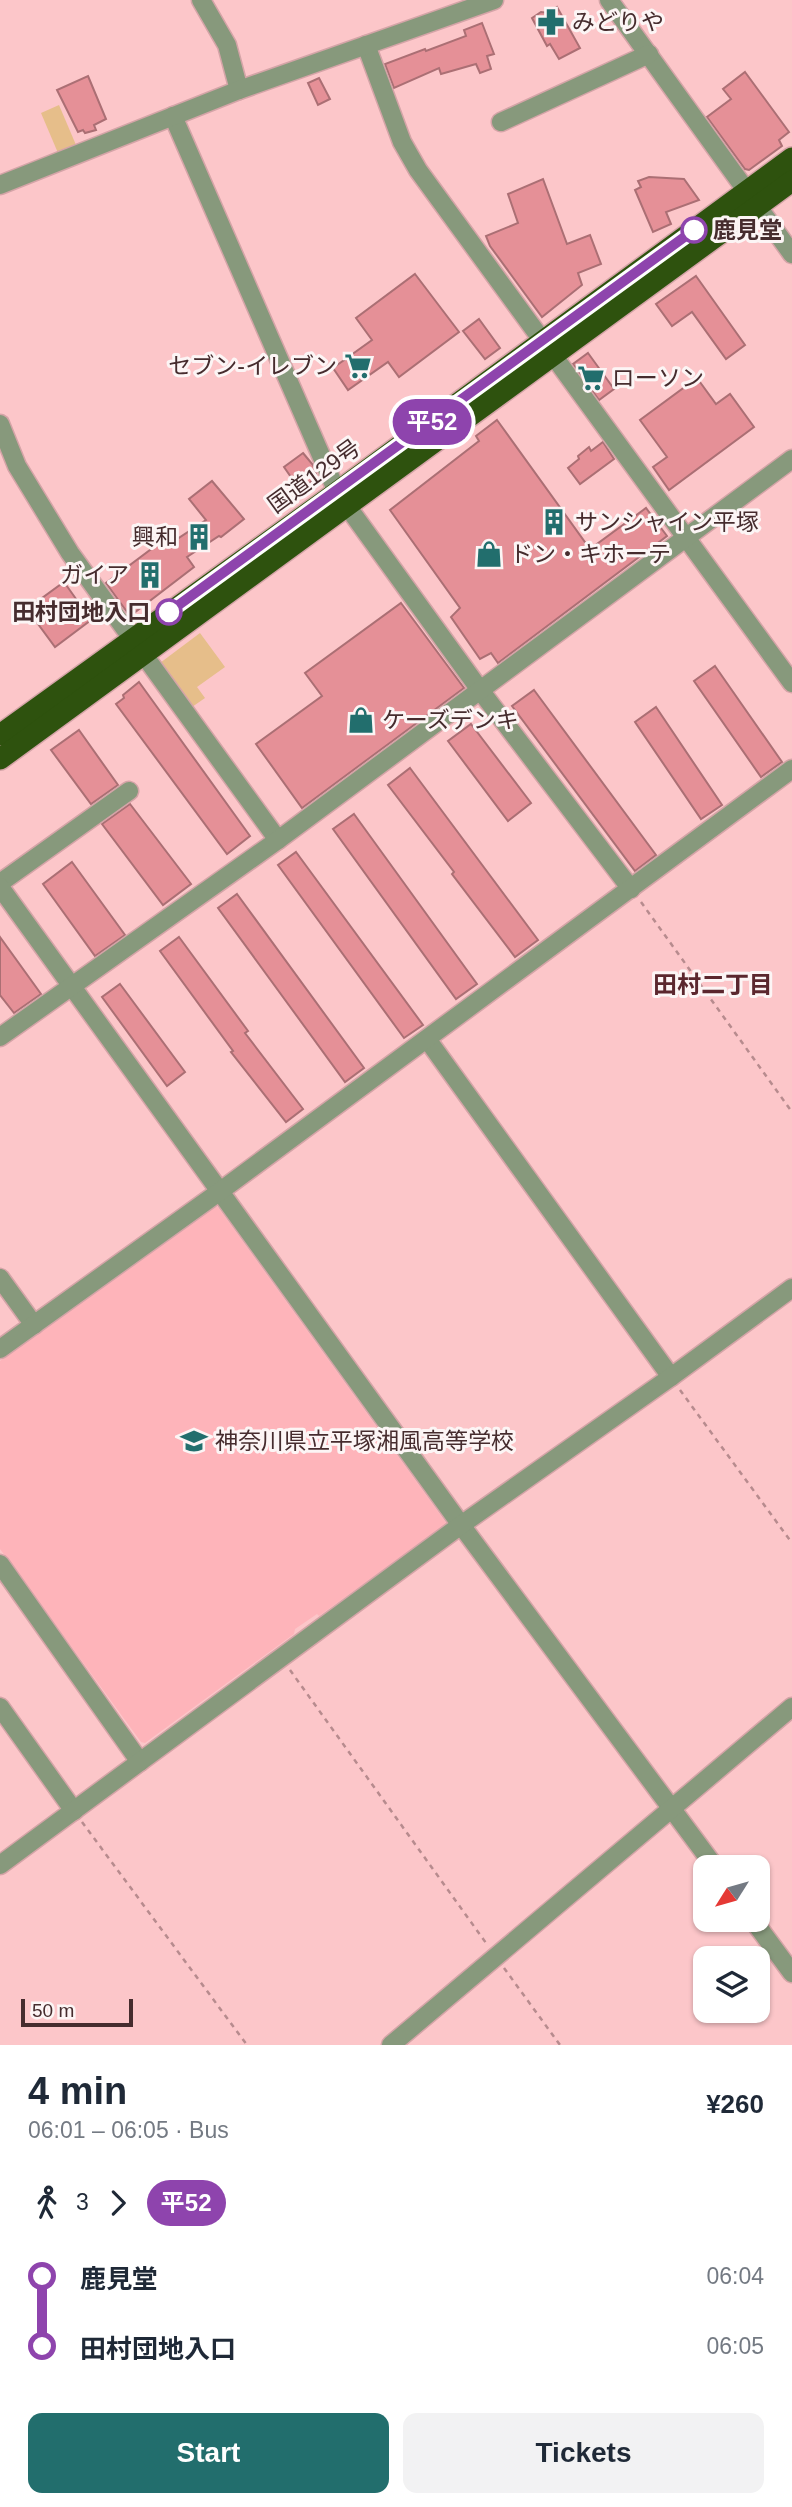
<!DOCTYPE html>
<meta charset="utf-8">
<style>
body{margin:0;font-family:Helvetica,"Noto Sans JP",sans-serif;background:#f2f2f3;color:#1f2937;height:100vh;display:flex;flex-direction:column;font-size:26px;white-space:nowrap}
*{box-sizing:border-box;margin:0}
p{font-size:23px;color:#747a83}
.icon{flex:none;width:38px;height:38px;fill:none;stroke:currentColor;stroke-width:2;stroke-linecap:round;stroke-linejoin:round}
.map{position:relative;height:2045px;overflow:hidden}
.side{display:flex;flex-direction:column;background:#fff;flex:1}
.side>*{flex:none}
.badge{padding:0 14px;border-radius:23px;font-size:24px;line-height:46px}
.needle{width:46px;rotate:233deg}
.controls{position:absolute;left:693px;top:1855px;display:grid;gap:14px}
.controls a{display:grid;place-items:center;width:77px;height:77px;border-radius:14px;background:#fff;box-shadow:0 2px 5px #0004;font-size:35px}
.scale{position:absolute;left:21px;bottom:18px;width:112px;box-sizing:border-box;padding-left:7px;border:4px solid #462c2e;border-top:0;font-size:19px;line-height:24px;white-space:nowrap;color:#462c2e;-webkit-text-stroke:5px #fcf5f5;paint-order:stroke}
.map>.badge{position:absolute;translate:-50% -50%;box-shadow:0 0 0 4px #fff}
.legs{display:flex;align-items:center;gap:10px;height:77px;padding:0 28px;font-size:23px}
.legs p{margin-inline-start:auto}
.head{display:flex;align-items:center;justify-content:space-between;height:119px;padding:0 28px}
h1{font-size:38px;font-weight:600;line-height:52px}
.button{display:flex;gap:14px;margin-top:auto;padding:14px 28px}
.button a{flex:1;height:80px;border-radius:14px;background:#226e6d;color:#fff;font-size:28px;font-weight:600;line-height:80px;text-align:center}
.button a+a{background:#f2f2f3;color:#1f2937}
ul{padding:0 28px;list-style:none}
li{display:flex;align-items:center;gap:24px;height:70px;font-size:26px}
li i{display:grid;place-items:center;width:10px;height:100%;margin:0 9px;background:currentColor}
li i::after{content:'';width:18px;height:18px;margin:-9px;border:5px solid;border-radius:50%;background:#fff}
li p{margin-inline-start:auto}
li:first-child i{background:linear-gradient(#0000 50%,currentColor 0)}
li:last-child i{background:linear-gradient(currentColor 50%,#0000 0)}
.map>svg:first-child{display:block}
.built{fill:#feb4ba}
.green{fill:#e6be8a}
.building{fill:#e59097;stroke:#ab6f74;stroke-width:2}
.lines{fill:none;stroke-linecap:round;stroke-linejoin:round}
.minor-casing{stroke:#d4a4a7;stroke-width:21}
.highway-casing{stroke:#d4a4a7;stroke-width:24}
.path{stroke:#b78b8e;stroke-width:2.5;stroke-dasharray:5 5;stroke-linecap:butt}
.minor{stroke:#87997c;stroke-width:18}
.highway{stroke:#2e520e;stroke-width:21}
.line-1-casing{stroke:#fff;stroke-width:16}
.line-1{stroke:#8e44ad;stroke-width:10}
.stop-1-dot{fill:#fff;stroke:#8e44ad;stroke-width:3.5}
.labels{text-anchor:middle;stroke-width:6;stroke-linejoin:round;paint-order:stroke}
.poi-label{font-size:23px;fill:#462c2e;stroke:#fcf5f5;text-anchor:start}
.stop-label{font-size:23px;font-weight:bold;fill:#462c2e;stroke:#fcf5f5;text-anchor:start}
.street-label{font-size:23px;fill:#462c2e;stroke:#fcf5f5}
.neighbourhood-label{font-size:24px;font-weight:bold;fill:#5b272e;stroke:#fcf5f5}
</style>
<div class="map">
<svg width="792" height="2045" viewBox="0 0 792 2045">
<rect width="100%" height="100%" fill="#fcc6c9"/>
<polygon class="built" points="212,1206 218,1207 447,1524 319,1616 317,1614 295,1629 294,1634 145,1743 141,1742 0,1549 0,1361"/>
<g class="green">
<polygon points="59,105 76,145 58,153 41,113"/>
<polygon points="200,633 225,667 197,687 205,698 192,707 160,663"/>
</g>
<g class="building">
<polygon points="557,7 580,48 559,59 550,44 547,46 532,18 541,12 549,13"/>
<polygon points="482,23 494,54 487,56 491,69 480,73 476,64 441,74 439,68 394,88 385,64 425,49 426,51 466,36 464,30"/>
<polygon points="745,72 789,132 779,140 782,146 749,170 745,169 707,117 731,99 723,89"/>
<polygon points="88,76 106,119 94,125 96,130 85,133 83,130 78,132 57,90"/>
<polygon points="319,78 330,99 318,105 308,83"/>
<polygon points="649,177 684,179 699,200 666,212 671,224 653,232 635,190 641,187 638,181"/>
<polygon points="543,179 567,244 590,235 601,264 578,273 582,285 542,317 490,246 486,236 518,223 508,194"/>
<polygon points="415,274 459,332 399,377 388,362 348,390 333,368 372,340 356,318"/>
<polygon points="696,276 745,345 726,359 692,312 672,326 656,304"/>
<polygon points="479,319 500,348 485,359 463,331"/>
<polygon points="588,353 614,389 599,400 573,364"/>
<polygon points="697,378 716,404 730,394 754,427 669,490 653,467 667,457 640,420"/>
<polygon points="497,420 590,549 646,508 667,536 498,663 491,653 480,659 451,617 460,608 390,510 479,441 476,436"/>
<polygon points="603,442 614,459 580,484 568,468 579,459 578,456 589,447 591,451"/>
<polygon points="303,453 313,465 317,477 300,490 284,467"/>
<polygon points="212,481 244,519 221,537 219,536 187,557 194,567 130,616 106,583 170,535 174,541 206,520 189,499"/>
<polygon points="64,582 91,620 55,647 27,609"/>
<polygon points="401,603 464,688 302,808 256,744 322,696 305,673"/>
<polygon points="715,666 782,762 761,777 694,681"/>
<polygon points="139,682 250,836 227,854 116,704 124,698 123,695"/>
<polygon points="534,690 656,855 635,871 512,706"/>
<polygon points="656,707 722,805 701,819 635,722"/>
<polygon points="471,724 531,803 508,821 448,741"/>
<polygon points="79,730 118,785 91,804 51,750"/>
<polygon points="410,768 538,940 515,957 452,874 454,872 388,785"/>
<polygon points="130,804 191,884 163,905 102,824"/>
<polygon points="354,814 477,984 456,999 333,829"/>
<polygon points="296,852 423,1025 404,1038 278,865"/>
<polygon points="72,862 125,935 95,956 43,884"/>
<polygon points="237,894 364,1068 345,1082 218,908"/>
<polygon points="0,937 41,994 14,1013 0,995"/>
<polygon points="179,937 248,1031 245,1033 303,1109 286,1122 231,1052 233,1051 160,951"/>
<polygon points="120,984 185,1072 167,1086 102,997"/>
</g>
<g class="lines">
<defs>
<g id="minor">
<polyline points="201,0 227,45 239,90"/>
<polyline points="609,0 792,254"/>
<polyline points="366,45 402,142 418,170 792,683"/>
<polyline points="173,116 337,492 480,690 631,889"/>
<polyline points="501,122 649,54"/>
<polyline points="0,185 239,90 494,0"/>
<polyline points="0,424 17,466 70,553 278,840"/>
<polyline points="0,883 129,791"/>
<polyline points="0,887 461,1525 715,1867"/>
<polyline points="0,1037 278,840 792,459"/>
<polyline points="427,1039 671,1377"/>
<polyline points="0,1278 34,1325"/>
<polyline points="0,1349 219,1192 792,769"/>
<polyline points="0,1564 140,1762"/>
<polyline points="0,1707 74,1811"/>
<polyline points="0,1865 461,1525 671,1377 792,1288"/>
<polyline points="753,1920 792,1973"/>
<polyline points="391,2045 792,1707"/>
</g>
<g id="highway">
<polyline points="0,735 337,492 792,158"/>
<polyline points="0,759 792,181"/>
</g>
</defs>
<use href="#minor" class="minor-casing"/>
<use href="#highway" class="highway-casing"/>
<g class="path">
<polyline points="641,902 792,1112"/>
<polyline points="680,1390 792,1543"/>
<polyline points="290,1670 486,1943"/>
<polyline points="82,1822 247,2045"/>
<polyline points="504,1968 560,2045"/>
</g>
<use href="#minor" class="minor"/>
<use href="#highway" class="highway"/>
</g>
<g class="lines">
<defs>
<polyline id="line-1" points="169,612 694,230"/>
</defs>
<use href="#line-1" class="line-1-casing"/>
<use href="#line-1" class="line-1"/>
</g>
<defs>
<symbol id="pharmacy-bare" viewBox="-9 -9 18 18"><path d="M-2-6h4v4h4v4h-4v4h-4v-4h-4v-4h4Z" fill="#226e6d" stroke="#fcf5f5" stroke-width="2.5" paint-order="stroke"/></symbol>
<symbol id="supermarket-bare" viewBox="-9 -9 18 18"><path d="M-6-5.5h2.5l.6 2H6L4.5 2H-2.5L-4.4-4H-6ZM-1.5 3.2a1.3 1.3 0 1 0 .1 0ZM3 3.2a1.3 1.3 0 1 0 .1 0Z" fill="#226e6d" stroke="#fcf5f5" stroke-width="2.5" paint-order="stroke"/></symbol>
<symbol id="building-bare" viewBox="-9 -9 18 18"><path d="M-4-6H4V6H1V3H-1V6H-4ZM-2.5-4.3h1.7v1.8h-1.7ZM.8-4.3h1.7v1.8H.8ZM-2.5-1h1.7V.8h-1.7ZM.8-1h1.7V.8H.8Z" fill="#226e6d" stroke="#fcf5f5" stroke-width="2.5" paint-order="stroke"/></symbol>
<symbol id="shop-bare" viewBox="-9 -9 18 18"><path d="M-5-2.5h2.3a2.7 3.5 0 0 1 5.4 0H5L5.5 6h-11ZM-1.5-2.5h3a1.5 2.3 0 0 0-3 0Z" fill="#226e6d" stroke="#fcf5f5" stroke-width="2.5" paint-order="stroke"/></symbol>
<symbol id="school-bare" viewBox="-9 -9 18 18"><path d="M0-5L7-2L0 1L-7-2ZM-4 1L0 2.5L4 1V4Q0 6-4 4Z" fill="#226e6d" stroke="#fcf5f5" stroke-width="2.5" paint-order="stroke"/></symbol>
</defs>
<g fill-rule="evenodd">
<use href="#pharmacy-bare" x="532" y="3" width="38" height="38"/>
<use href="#supermarket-bare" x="339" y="347" width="38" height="38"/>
<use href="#supermarket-bare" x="572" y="359" width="38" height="38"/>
<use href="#building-bare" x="535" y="503" width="38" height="38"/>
<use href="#building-bare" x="180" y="518" width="38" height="38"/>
<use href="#shop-bare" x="470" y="535" width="38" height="38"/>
<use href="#building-bare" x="131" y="556" width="38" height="38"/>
<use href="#shop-bare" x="342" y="701" width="38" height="38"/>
<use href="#school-bare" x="175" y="1422" width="38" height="38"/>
</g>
<g class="stop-1-dot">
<circle cx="694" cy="230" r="12"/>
<circle cx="169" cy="612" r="12"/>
</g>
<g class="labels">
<g class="poi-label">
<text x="572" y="30">みどりや</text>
<text x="337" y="374" text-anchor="end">セブン-イレブン</text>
<text x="612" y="386">ローソン</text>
<text x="575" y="530">サンシャイン平塚</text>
<text x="178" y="545" text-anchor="end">興和</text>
<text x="510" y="562">ドン・キホーテ</text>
<text x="129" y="583" text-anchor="end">ガイア</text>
<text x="382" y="728">ケーズデンキ</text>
<text x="215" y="1449">神奈川県立平塚湘風高等学校</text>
</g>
<g class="stop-label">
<text x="713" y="238">鹿見堂</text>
<text x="150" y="620" text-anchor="end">田村団地入口</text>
</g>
<g class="street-label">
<text transform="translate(314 476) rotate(-36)" y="8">国道129号</text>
</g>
<g class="neighbourhood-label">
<text x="713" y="993">田村二丁目</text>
</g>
</g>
</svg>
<div class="controls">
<a><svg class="needle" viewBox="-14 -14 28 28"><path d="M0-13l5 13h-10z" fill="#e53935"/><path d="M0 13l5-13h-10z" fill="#747a83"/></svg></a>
<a><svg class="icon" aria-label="layers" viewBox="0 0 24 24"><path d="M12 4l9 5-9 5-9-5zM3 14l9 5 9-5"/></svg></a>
</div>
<div class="scale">50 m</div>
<b class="badge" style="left:432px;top:422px;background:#8e44ad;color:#fff">平52</b>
</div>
<section class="side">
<div class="head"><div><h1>4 min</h1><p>06:01 – 06:05 · Bus</p></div><b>¥260</b></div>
<div class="legs"><svg class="icon" aria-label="walk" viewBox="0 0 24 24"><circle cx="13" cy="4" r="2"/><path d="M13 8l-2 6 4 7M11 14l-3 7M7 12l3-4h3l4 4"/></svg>3<svg class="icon" aria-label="forward" viewBox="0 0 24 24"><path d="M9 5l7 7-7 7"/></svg><b class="badge" style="background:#8e44ad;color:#fff">平52</b></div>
<ul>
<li><i style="color:#8e44ad"></i><b>鹿見堂</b><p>06:04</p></li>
<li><i style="color:#8e44ad"></i><b>田村団地入口</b><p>06:05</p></li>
</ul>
<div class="button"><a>Start</a><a>Tickets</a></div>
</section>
